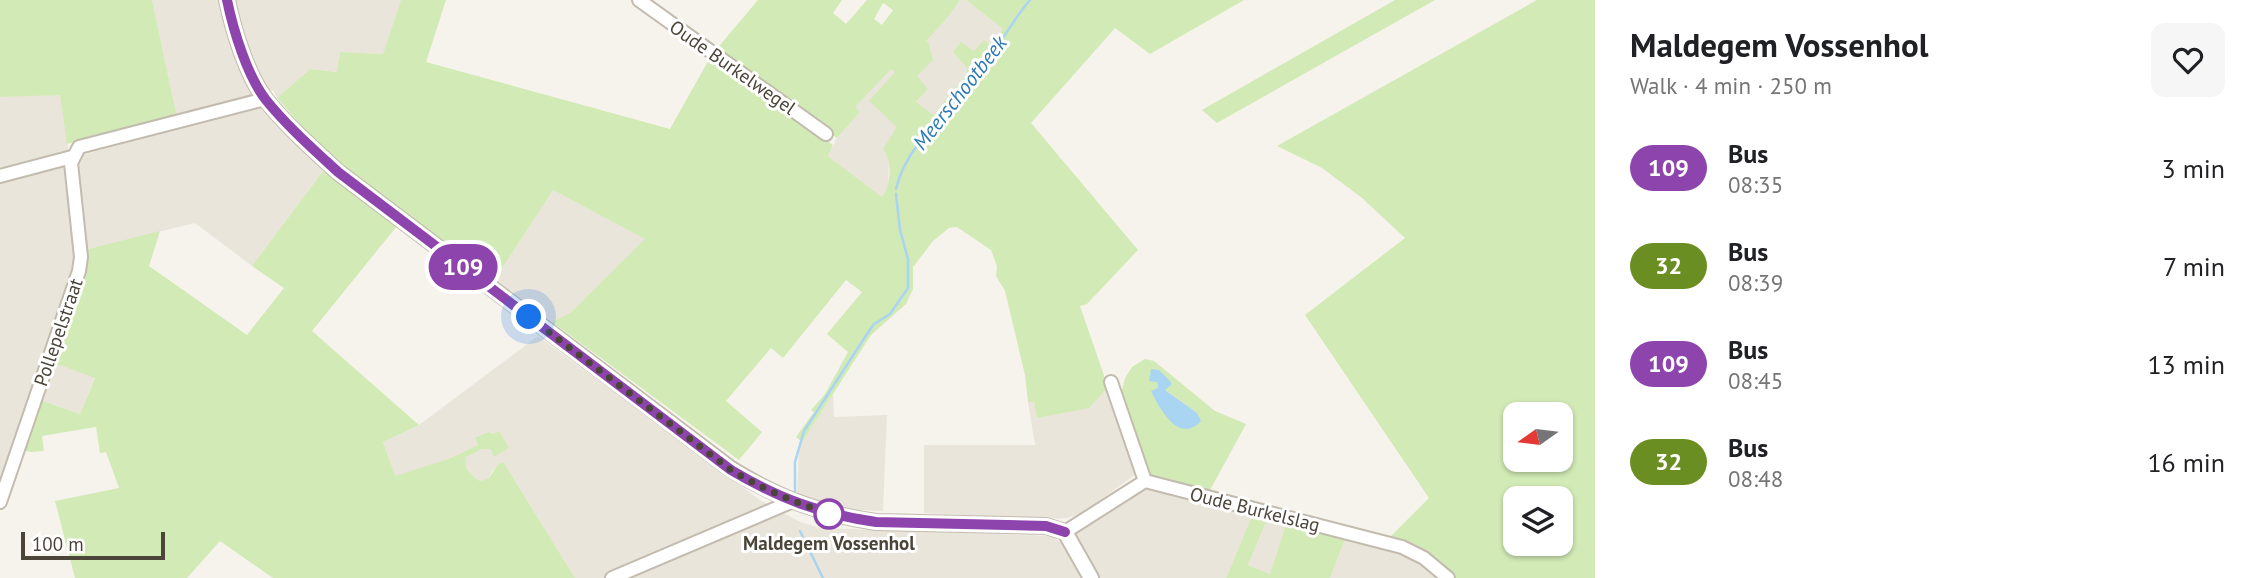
<!DOCTYPE html>
<meta charset="utf-8">
<style>
body{margin:0;font-family:"PT Sans",sans-serif;background:#f6f6f6;color:#202124;height:100vh;display:flex;flex-direction:column;font-size:26px;white-space:nowrap}
*{box-sizing:border-box;margin:0}
p{font-size:23px;color:#757577}
.icon{flex:none;width:38px;height:38px;fill:none;stroke:currentColor;stroke-width:2;stroke-linecap:round;stroke-linejoin:round}
.map{position:relative;flex:1;overflow:hidden}
.drawer{display:flex;flex-direction:column;background:#fff;width:665px}
.drawer>*{flex:none}
.badge{padding:0 14px;border-radius:23px;font-size:24px;line-height:46px}
.needle{width:46px;rotate:256deg}
.controls{position:absolute;left:1503px;top:402px;display:grid;gap:14px}
.controls a{display:grid;place-items:center;width:70px;height:70px;border-radius:14px;background:#fff;box-shadow:0 2px 5px #0004;font-size:35px}
.scale{position:absolute;left:21px;bottom:18px;width:144px;box-sizing:border-box;padding-left:7px;border:4px solid #4b4439;border-top:0;font-size:19px;line-height:24px;white-space:nowrap;color:#4b4439;-webkit-text-stroke:5px #fff;paint-order:stroke}
.you{position:absolute;width:35px;height:35px;margin:-18px;border:5px solid #fff;border-radius:50%;background:#1a73e8;box-shadow:0 0 0 10px #1a73e833}
.map>.badge{position:absolute;translate:-50% -50%;box-shadow:0 0 0 4px #fff}
.round{display:grid;place-items:center;flex:none;width:74px;height:74px;border-radius:14px;background:#f6f6f6}
.summary{display:flex;align-items:center;justify-content:space-between;height:119px;padding:0 35px}
h1{font-size:33px;font-weight:600;line-height:52px}
ul{padding:0;list-style:none}
li{display:flex;align-items:center;gap:21px;height:98px;padding:0 35px}
li div{flex:1}
li b{display:block;font-size:26px}
li em{font-style:normal}
li .badge{min-width:77px;font-weight:700;text-align:center}
main{display:flex;flex:1;min-height:0}
.map>svg:first-child{display:block}
.residential{fill:#eae5da}
.green{fill:#d2eab5;fill-rule:evenodd}
.water{fill:#a9d4f2}
.lines{fill:none;stroke-linecap:round;stroke-linejoin:round}
.stream{stroke:#a9d4f2;stroke-width:2.5}
.minor-casing{stroke:#c2bbae;stroke-width:16}
.tertiary-casing{stroke:#c2bbae;stroke-width:18}
.minor{stroke:#fff;stroke-width:12}
.tertiary{stroke:#fff;stroke-width:14}
.line-casing{stroke:#fff;stroke-width:16}
.line{stroke:#8e44ad;stroke-width:10}
.walk{stroke:#4b4439;stroke-width:7;stroke-dasharray:0 12.6}
.stop-dot{fill:#fff;stroke:#8e44ad;stroke-width:3.5}
.labels{text-anchor:middle;stroke-width:6;stroke-linejoin:round;paint-order:stroke}
.street-label{font-size:19px;fill:#4b4439;stroke:#fff}
.stop-label{font-size:19px;font-weight:bold;fill:#4b4439;stroke:#fff}
.water-label{font-size:21px;font-style:italic;fill:#2e7ab2;stroke:#fff}
</style>
<main>
<div class="map">
<svg width="1595" height="578" viewBox="0 0 1595 578">
<rect width="100%" height="100%" fill="#f6f3ec"/>
<g class="residential">
<polygon points="152,0 401,0 384,54 340,52 338,72 310,69 277,98 273,90 177,117"/>
<polygon points="960,0 966,0 1003,29 991,47 974,52 953,52 967,68 967,74 933,116 916,102 928,89 917,77 925,41 948,17"/>
<polygon points="873,52 895,72 898,127 889,157 888,189 882,197 828,156 837,138 860,112 837,91"/>
<polygon points="60,94 69,153 0,172 0,97"/>
<polygon points="260,106 323,171 252,266 195,223 88,249 77,165 83,155"/>
<polygon points="66,164 76,269 0,477 0,182"/>
<polygon points="553,190 646,239 570,313 552,322 494,281"/>
<polygon points="538,336 760,500 798,521 820,528 1052,536 1060,542 1082,578 575,578 504,463 493,470 489,478 480,481 472,477 465,463 466,457 482,449 490,449 494,457 493,434 475,439 478,445 448,459 395,477 383,442 419,425"/>
<polygon points="54,363 95,377 80,414 40,400"/>
<polygon points="1108,387 1136,474 1082,513 1067,518 1049,519 924,513 924,445 1035,445 1028,402 1034,402 1037,418"/>
<polygon points="833,394 834,417 887,415 883,511 842,509 797,494 799,452 802,442"/>
<polygon points="1141,488 1155,489 1252,516 1226,578 1098,578 1083,552 1076,534 1078,529"/>
<polygon points="1267,520 1286,524 1270,574 1248,565"/>
<polygon points="1346,537 1409,554 1442,578 1330,578"/>
</g>
<g class="green">
<polygon points="0,0 152,0 177,117 67,144 60,95 0,97"/>
<path d="M 401,0 L 446,0 L 426,62 L 670,129 L 711,56 L 833,145 L 828,156 L 882,197 C 891,184 893,162 883,149 L 897,127 L 869,101 L 895,72 L 891,69 L 855,107 L 860,112 L 837,138 L 715,51 L 758,0 L 842,0 L 833,13 L 846,24 L 867,0 L 960,0 L 948,17 L 926,41 L 929,44 L 933,60 L 917,76 L 928,89 L 916,102 L 933,115 L 967,74 L 967,68 L 953,52 L 961,42 L 974,51 L 984,40 L 991,46 L 1003,29 L 966,0 L 1244,0 L 1150,54 L 1115,28 L 1031,123 L 1138,250 L 1087,304 L 1080,306 L 1108,387 L 1089,408 L 1037,418 L 1034,402 L 1028,402 L 1025,375 L 1005,291 L 996,276 L 997,266 L 991,250 L 957,227 L 949,228 L 933,241 L 913,267 L 913,289 L 906,304 L 871,335 L 802,442 L 796,437 L 814,412 L 811,410 L 825,394 L 848,352 L 827,334 L 862,292 L 846,280 L 783,358 L 771,348 L 726,401 L 762,432 L 739,460 L 552,322 L 570,313 L 645,239 L 553,190 L 494,281 L 347,168 L 309,134 L 277,98 L 310,69 L 337,72 L 340,52 L 383,54 ZM 883,3 L 893,10 L 882,25 L 874,19 Z"/>
<polygon points="1395,0 1435,0 1217,123 1202,110"/>
<path d="M 1537,0 L 1595,0 L 1595,578 L 1455,578 L 1425,551 L 1390,537 L 1429,498 L 1305,315 L 1405,238 L 1362,198 L 1322,168 L 1277,146 ZM 1516,415 L 1561,415 L 1561,460 L 1516,460 ZM 1516,499 L 1561,499 L 1561,544 L 1516,544 Z"/>
<path d="M 323,171 L 397,226 L 312,331 L 419,425 L 383,442 L 395,476 L 448,459 L 478,445 L 475,438 L 488,432 L 493,434 L 499,431 L 509,448 L 494,457 L 490,449 L 482,449 L 466,457 C 464,468 470,476 480,481 L 489,478 L 499,463 L 504,463 L 575,578 L 273,578 L 220,541 L 187,578 L 75,578 L 55,501 L 119,488 L 106,452 L 100,453 L 96,427 L 42,436 L 44,451 L 31,452 L 22,450 L 40,400 L 80,414 L 95,378 L 54,363 L 78,299 L 88,249 L 160,231 L 149,266 L 247,335 L 284,288 L 252,266 Z"/>
<path d="M 1145,359 L 1154,361 L 1215,411 L 1246,424 L 1209,492 L 1149,478 L 1121,395 L 1125,378 L 1132,367 ZM 1157,382 L 1170,385 L 1164,389 L 1197,413 L 1151,391 L 1158,389 Z"/>
<polygon points="1252,516 1267,520 1248,565 1270,574 1286,524 1346,537 1330,578 1226,578"/>
</g>
<path class="water" d="M 1151,369 L 1159,370 L 1171,382 L 1171,385 L 1165,390 L 1197,413 L 1201,421 C 1179,445 1160,409 1151,391 L 1158,388 L 1157,382 L 1149,381 Z"/>
<g class="lines">
<g class="stream">
<path d="M 896,189 C 906,144 953,107 981,71 C 998,48 1011,22 1030,0"/>
<polyline points="795,491 795,462 804,431 869,331 874,324 890,314 908,288 908,259 900,230 896,194"/>
<polyline points="800,531 823,578"/>
</g>
<defs>
<g id="minor">
<polyline points="639,0 826,134"/>
<polyline points="0,176 72,157"/>
<polyline points="1111,382 1145,481"/>
<polyline points="0,502 79,271 81,257 71,163 79,147 265,99"/>
<polyline points="1065,532 1145,481 1402,547 1424,558 1448,578"/>
<polyline points="612,578 791,502"/>
</g>
<path id="tertiary" d="M 227,0 C 233,29 247,76 266,100 C 287,126 313,149 338,172 L 731,469 C 778,498 820,514 876,522 L 1046,526 L 1065,532 L 1091,578"/>
</defs>
<use href="#minor" class="minor-casing"/>
<use href="#tertiary" class="tertiary-casing"/>
<use href="#minor" class="minor"/>
<use href="#tertiary" class="tertiary"/>
</g>
<g class="lines">
<defs>
<path id="line" d="M 227,0 C 233,29 247,76 266,100 C 287,126 313,149 338,172 L 731,470 C 778,498 820,514 876,522 L 1046,526 L 1065,532"/>
</defs>
<use href="#line" class="line-casing"/>
<use href="#line" class="line"/>
<path class="walk" d="M 529,317 L 731,470 C 763,489 795,503 831,514 L 829,514"/>
</g>
<circle class="stop-dot" cx="829" cy="514" r="14"/>
<g class="labels">
<g class="street-label">
<text transform="translate(733 67) rotate(35)" y="7">Oude Burkelwegel</text>
<text transform="translate(58 332) rotate(-71)" y="7">Pollepelstraat</text>
<text transform="translate(1255 509) rotate(14)" y="7">Oude Burkelslag</text>
</g>
<g class="stop-label">
<text x="829" y="550">Maldegem Vossenhol</text>
</g>
<g class="water-label">
<text transform="translate(960 93) rotate(-52)" y="7">Meerschootbeek</text>
</g>
</g>
</svg>
<div class="controls">
<a><svg class="needle" viewBox="-14 -14 28 28"><path d="M0-13l5 13h-10z" fill="#e53935"/><path d="M0 13l5-13h-10z" fill="#757577"/></svg></a>
<a><svg class="icon" aria-label="layers" viewBox="0 0 24 24"><path d="M12 4l9 5-9 5-9-5zM3 14l9 5 9-5"/></svg></a>
</div>
<div class="scale">100 m</div>
<div class="you" style="left:529px;top:317px"></div>
<b class="badge" style="left:463px;top:267px;background:#8e44ad;color:#fff">109</b>
</div>
<section class="drawer">
<div class="summary"><div><h1>Maldegem Vossenhol</h1><p>Walk · 4 min · 250 m</p></div><a class="round"><svg class="icon" aria-label="heart" viewBox="0 0 24 24"><path d="M12 20l-8-8c-3-5 5-10 8-4 3-6 11-1 8 4z"/></svg></a></div>
<ul>
<li><span class="badge" style="background:#8e44ad;color:#fff">109</span><div><b>Bus</b><p>08:35</p></div><em>3 min</em></li>
<li><span class="badge" style="background:#6b8e23;color:#fff">32</span><div><b>Bus</b><p>08:39</p></div><em>7 min</em></li>
<li><span class="badge" style="background:#8e44ad;color:#fff">109</span><div><b>Bus</b><p>08:45</p></div><em>13 min</em></li>
<li><span class="badge" style="background:#6b8e23;color:#fff">32</span><div><b>Bus</b><p>08:48</p></div><em>16 min</em></li>
</ul>
</section>
</main>
